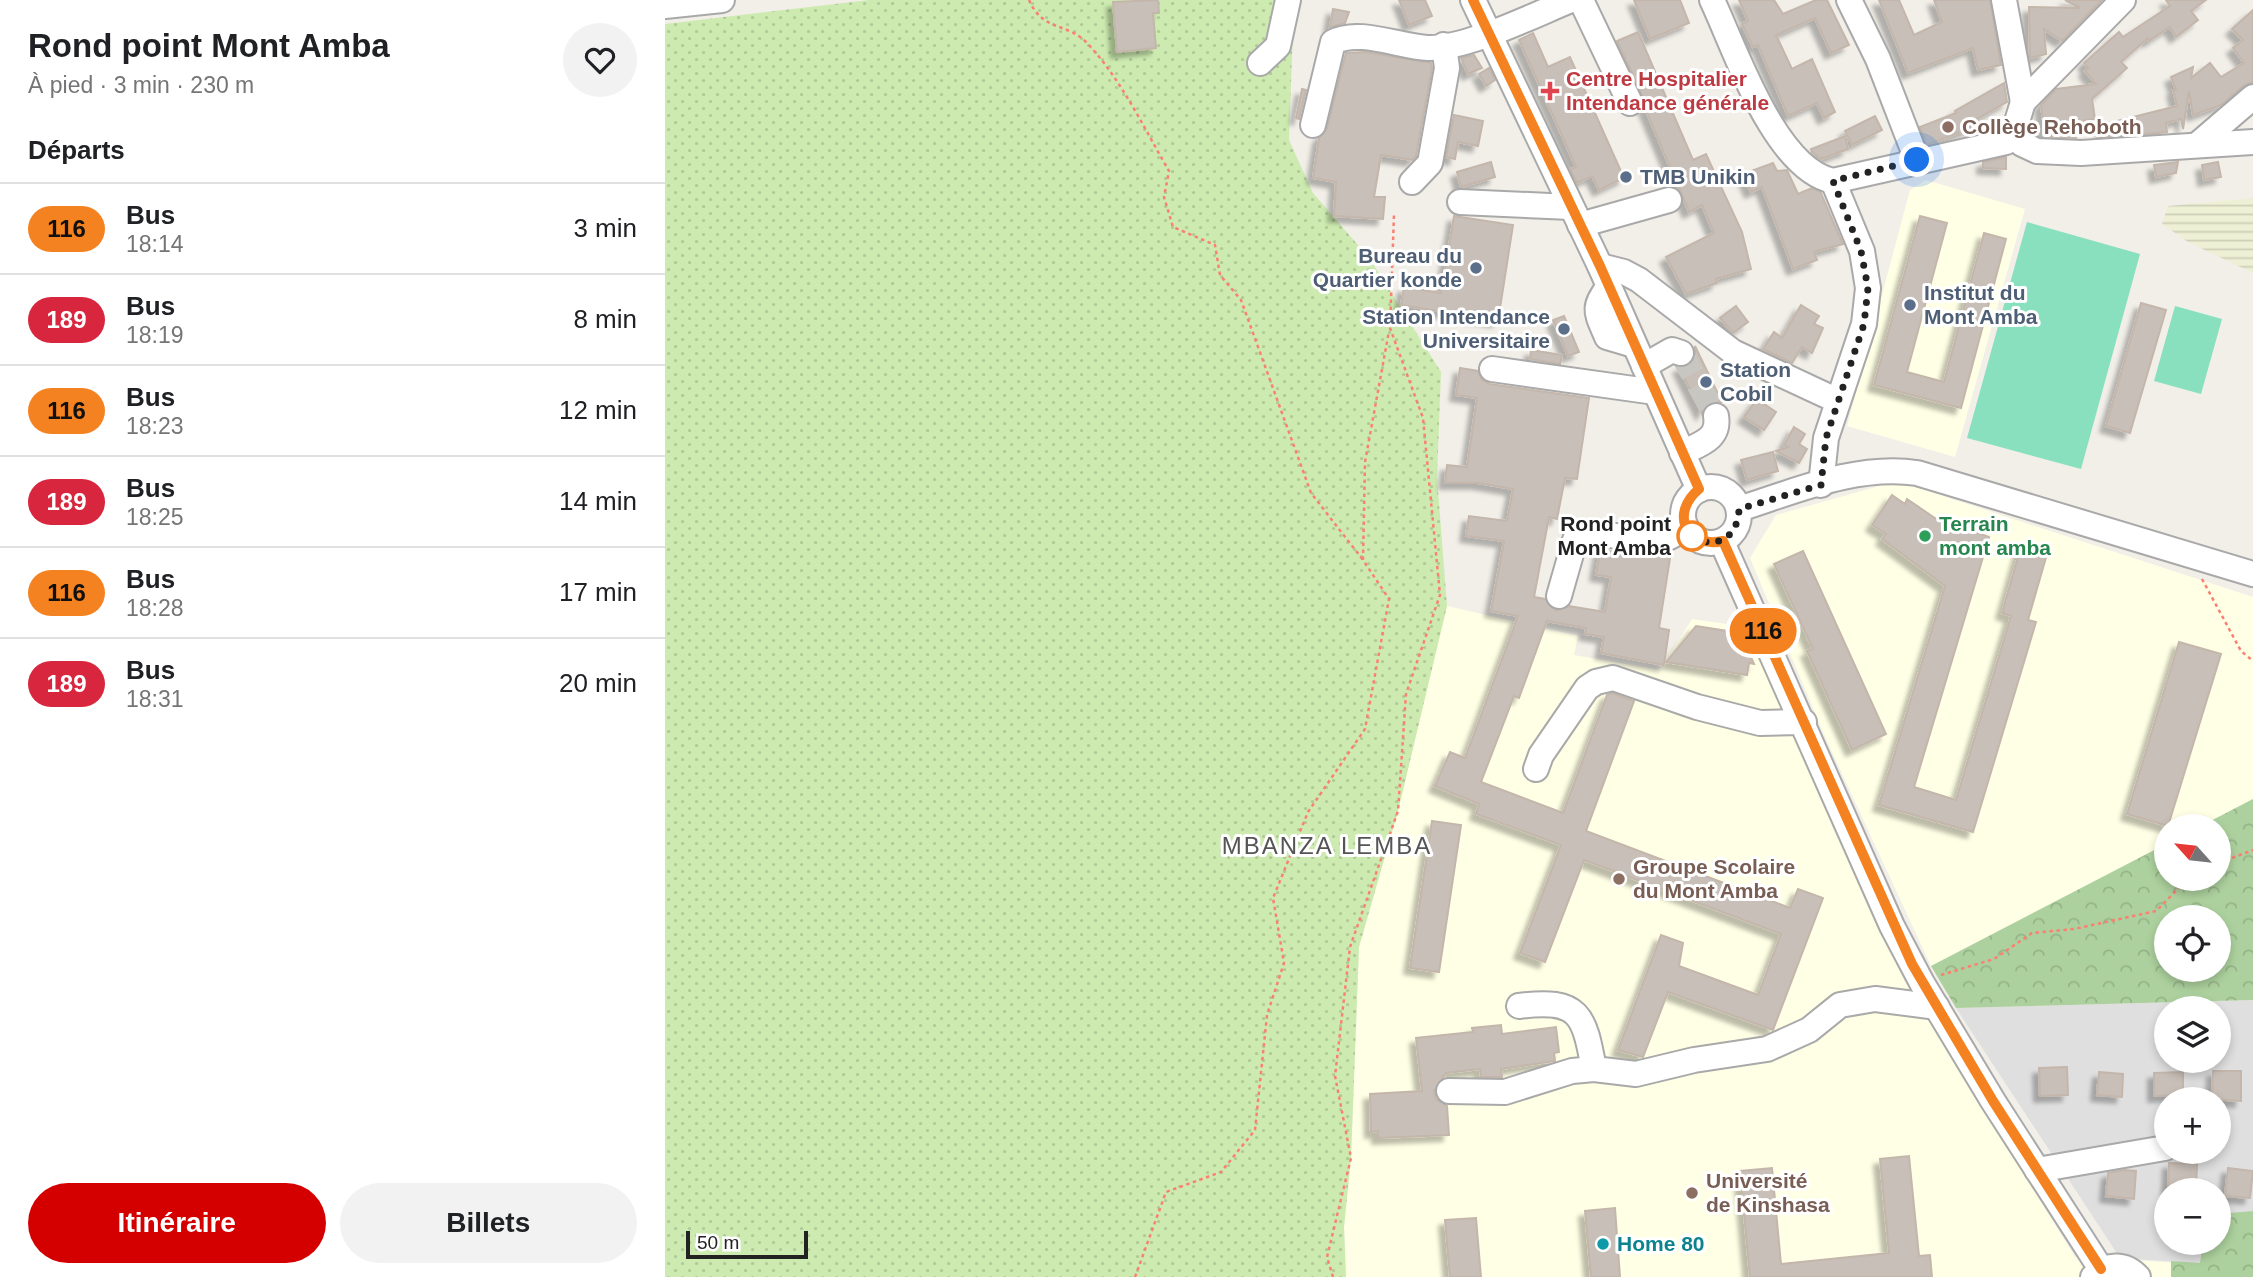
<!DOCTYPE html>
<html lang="fr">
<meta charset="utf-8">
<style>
body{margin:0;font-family:Helvetica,sans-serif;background:#f2f2f2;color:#202124;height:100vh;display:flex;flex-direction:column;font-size:26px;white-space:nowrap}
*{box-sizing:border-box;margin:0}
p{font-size:23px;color:#757577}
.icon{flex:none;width:38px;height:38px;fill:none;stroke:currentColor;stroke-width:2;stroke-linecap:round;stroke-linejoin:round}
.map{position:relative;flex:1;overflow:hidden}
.drawer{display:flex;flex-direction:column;background:#fff;width:665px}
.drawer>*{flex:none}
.badge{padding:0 14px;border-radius:23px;font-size:24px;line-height:46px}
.needle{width:46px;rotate:297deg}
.fabs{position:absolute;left:1489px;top:814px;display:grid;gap:14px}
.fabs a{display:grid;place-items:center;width:77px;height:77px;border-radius:50%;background:#fff;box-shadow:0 4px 10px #0003;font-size:35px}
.scale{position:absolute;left:21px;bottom:18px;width:122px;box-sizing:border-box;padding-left:7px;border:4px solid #222;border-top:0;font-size:19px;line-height:24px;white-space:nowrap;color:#222;-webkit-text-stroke:5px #fff;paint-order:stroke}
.you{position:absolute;width:35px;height:35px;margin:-18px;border:5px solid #fff;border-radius:50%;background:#1a73e8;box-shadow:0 0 0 10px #1a73e833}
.map>.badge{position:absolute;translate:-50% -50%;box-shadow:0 0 0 4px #fff}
h2{padding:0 28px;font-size:26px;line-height:63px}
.round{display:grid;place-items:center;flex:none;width:74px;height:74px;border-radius:37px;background:#f2f2f2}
.overview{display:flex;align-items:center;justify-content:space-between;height:119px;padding:0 28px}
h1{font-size:33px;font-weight:700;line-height:52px}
.primary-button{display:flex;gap:14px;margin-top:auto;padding:14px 28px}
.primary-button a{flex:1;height:80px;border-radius:42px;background:#d40000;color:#fff;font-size:28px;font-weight:700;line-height:80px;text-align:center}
.primary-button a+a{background:#f2f2f2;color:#202124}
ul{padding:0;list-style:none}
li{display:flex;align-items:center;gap:21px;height:91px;padding:0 28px;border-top:2px solid #e0e0e0}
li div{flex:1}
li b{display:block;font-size:26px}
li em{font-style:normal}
li .badge{min-width:77px;font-weight:700;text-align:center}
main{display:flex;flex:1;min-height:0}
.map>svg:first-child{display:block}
.residential{fill:#e0dfdf;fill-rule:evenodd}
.education{fill:#ffffe5}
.farmland{fill:url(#farmland-rules)}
.grass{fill:url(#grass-dots)}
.forest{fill:url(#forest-crowns);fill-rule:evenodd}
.pitch{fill:#88e0be}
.building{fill:#c7bfb8;stroke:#c4b6ab;stroke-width:2;filter:url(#shadow)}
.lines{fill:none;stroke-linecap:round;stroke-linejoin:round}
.minor-tunnel{stroke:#c8c6c1;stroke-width:24;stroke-dasharray:24 12;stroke-linecap:butt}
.minor-casing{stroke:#a9a9a9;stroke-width:28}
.path{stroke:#fa8072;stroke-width:2.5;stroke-dasharray:3.5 3.5;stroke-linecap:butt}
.minor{stroke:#fff;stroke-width:24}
.line-casing{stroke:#fff;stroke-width:16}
.line{stroke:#f58220;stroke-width:10}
.walk{stroke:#222;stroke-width:7;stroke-dasharray:0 12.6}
.health-dot{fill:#e0444e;stroke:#fff;stroke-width:2.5}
.education-dot{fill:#8d6e63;stroke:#fff;stroke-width:2.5}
.service-dot{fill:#5c6f8a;stroke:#fff;stroke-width:2.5}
.stop-dot{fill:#fff;stroke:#f58220;stroke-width:3.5}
.leisure-dot{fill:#2e9e5b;stroke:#fff;stroke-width:2.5}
.culture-dot{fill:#0f9aa8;stroke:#fff;stroke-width:2.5}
.labels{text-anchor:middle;stroke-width:6;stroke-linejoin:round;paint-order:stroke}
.health-label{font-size:21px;font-weight:bold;fill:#be3a42;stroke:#fff;text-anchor:start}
.education-label{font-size:21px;font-weight:bold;fill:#785e54;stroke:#fff;text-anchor:start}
.service-label{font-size:21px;font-weight:bold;fill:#4e5e75;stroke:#fff;text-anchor:start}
.stop-label{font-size:21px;font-weight:bold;fill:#222;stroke:#fff;text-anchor:end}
.leisure-label{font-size:21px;font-weight:bold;fill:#27864d;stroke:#fff;text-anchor:start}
.culture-label{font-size:21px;font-weight:bold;fill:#0d838f;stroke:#fff;text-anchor:start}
.quarter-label{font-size:24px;letter-spacing:2px;fill:#555;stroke:#fff}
</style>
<main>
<section class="drawer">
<div class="overview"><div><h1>Rond point Mont Amba</h1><p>À pied · 3 min · 230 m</p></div><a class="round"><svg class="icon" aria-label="heart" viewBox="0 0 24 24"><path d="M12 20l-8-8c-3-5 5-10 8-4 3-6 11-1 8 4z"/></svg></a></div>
<h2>Départs</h2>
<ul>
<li><span class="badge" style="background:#f58220;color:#111">116</span><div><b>Bus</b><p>18:14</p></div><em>3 min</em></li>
<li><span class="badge" style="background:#d7263d;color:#fff">189</span><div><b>Bus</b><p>18:19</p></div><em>8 min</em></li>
<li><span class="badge" style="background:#f58220;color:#111">116</span><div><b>Bus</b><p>18:23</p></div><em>12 min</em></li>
<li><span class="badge" style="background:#d7263d;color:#fff">189</span><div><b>Bus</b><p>18:25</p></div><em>14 min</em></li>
<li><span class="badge" style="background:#f58220;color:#111">116</span><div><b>Bus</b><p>18:28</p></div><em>17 min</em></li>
<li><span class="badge" style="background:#d7263d;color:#fff">189</span><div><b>Bus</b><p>18:31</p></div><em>20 min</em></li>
</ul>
<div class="primary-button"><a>Itinéraire</a><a>Billets</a></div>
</section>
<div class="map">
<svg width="1588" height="1277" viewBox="0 0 1588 1277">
<defs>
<pattern id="farmland-rules" width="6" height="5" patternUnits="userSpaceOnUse" patternTransform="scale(1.75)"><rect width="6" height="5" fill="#eef0d5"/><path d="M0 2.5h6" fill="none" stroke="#ccceb7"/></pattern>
<pattern id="grass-dots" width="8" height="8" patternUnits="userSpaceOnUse" patternTransform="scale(1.75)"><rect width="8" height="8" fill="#cdebb0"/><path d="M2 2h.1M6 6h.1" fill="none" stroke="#b0c997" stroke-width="1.8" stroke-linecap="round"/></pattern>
<pattern id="forest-crowns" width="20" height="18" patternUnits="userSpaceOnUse" patternTransform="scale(1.75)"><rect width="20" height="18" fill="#add19e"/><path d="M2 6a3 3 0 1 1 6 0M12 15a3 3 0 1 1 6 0" fill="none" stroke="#95b388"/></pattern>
<filter id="shadow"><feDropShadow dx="-6" dy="6" stdDeviation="2" flood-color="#0004"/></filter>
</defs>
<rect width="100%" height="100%" fill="#f2efe9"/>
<path class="residential" d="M 1588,1000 L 1588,1267 L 1455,1258 L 1291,1008 ZM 1502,1008 L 1554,1008 L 1554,1060 L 1502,1060 ZM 1502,1099 L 1554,1099 L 1554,1152 L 1502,1152 ZM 1502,1190 L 1554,1190 L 1554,1242 L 1502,1242 Z"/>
<g class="education">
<polygon points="1261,180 1360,209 1290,457 1182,426 1245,190"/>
<polygon points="1232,481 1588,597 1588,799 1536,826 1502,826 1501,844 1266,966 1161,739 1085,558 1111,515"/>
<polygon points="782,606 913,636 909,655 994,670 1027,619 1083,627 1239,980 1410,1257 1588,1267 1588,1277 681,1277 679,1227 686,1158 694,947 733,811"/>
</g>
<polygon class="farmland" points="1588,198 1588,273 1523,242 1497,224 1503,206"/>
<polygon class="grass" points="204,0 629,0 624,140 648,193 705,259 776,372 772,477 782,606 733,811 694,947 686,1158 679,1227 681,1277 0,1277 0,24"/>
<g class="forest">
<path d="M 1588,799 L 1588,1000 L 1291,1008 L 1266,966 L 1501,844 L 1502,878 L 1554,878 L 1554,826 L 1536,826 ZM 1502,917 L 1554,917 L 1554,970 L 1502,970 Z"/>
<polygon points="1588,1211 1588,1277 1506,1277 1506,1261 1535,1263 1538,1243 1554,1242 1554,1214"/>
</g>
<g class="pitch">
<polygon points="1362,222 1475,254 1416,469 1302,438"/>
<polygon points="1510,306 1557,319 1536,394 1489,381"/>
</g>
<g class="building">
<polygon points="493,0 494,13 488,13 491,48 452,52 448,2"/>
<polygon points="734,0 760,0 767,16 744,25"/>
<polygon points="969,0 1015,0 1024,23 985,39"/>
<polygon points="1074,0 1109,0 1118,14 1151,0 1162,0 1184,45 1166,53 1150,18 1111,35 1127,69 1147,59 1170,112 1159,118 1152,103 1123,116 1093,45 1088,47 1077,24 1083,21"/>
<polygon points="1214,0 1234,0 1249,35 1277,22 1269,0 1325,0 1336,65 1313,70 1308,48 1243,73"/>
<polygon points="1400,0 1437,0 1397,41 1379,29 1381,54 1365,58 1364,7 1415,8"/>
<polygon points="1501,0 1541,0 1526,11 1533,20 1511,37 1505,27 1484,41 1483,38 1456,62 1462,68 1427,99 1430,119 1409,122 1411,138 1380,136 1376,105 1391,89 1431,84 1420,71 1423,68 1419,63 1454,32 1458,37 1505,6"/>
<polygon points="668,9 684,12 680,23 665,27"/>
<polygon points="1588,10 1588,82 1578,86 1556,105 1528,115 1524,91 1518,129 1516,119 1501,123 1502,132 1472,135 1472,131 1439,137 1436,125 1512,106 1508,90 1511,90 1506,77 1528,67 1526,78 1545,63 1556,77 1579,63 1568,48 1578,40 1567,29"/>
<polygon points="973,32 1028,160 1041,154 1077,232 1086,269 1051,279 1052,283 1021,294 1001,257 1049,233 1037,205 1024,212 979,106 978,97 952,41"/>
<polygon points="868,33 883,67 905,57 959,178 934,190 927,176 912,183 905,169 911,167 854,40"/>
<polygon points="701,52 766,63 767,68 751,156 747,160 716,155 709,197 720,197 718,219 669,216 671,182 648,178 654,138 662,128 681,53"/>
<polygon points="809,55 817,68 803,74 796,58"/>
<polygon points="824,68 830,80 821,86 814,74"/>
<polygon points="1339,83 1342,102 1312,119 1314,125 1262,145 1255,127 1291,113 1290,111"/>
<polygon points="637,89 641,90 634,119 631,118"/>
<polygon points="789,115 818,121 813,146 793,142 790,159 781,157"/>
<polygon points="1210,116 1217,130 1187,145 1180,131"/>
<polygon points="1180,136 1183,149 1156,159 1147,152 1146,149"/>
<polygon points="1341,157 1341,169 1318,168 1318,162"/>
<polygon points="826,162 830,177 796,187 792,172"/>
<polygon points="1513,162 1511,173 1491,177 1489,165"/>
<polygon points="1553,162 1556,177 1539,180 1537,165"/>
<polygon points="1108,163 1112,171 1122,170 1133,194 1147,188 1155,191 1178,244 1149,252 1152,260 1128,269 1097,187 1086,192 1078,174"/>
<polygon points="789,216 848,225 833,321 736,305 739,287 776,293"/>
<polygon points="1255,216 1282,223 1242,372 1279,382 1319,233 1341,239 1296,408 1209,385"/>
<polygon points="1476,303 1501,310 1465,433 1441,426"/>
<polygon points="1136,305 1154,316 1149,324 1158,328 1147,353 1137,347 1127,363 1098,349 1109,332 1117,338"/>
<polygon points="1071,306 1083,322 1068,333 1055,318"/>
<polygon points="899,316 914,352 903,356 888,320"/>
<polygon points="1030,346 1057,402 1043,403 1037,414 1014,367 1026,364 1030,357"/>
<polygon points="866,350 897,355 895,364 865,359"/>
<polygon points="795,368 813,371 817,380 825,384 924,398 912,479 900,478 892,519 884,517 869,597 880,599 891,610 904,606 940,612 946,577 931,575 935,550 979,555 1006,552 994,628 1004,630 999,665 936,653 939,637 920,634 921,628 882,621 854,698 849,696 816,782 898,813 942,695 947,693 969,701 921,831 1125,908 1133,889 1158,898 1108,1030 1003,992 978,1057 953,1050 996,935 1018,943 1014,966 1093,995 1116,934 919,860 880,962 855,953 896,845 811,814 814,804 770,786 785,752 800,758 853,616 826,611 839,541 801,536 804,516 842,521 848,489 813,483 780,483 782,465 802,467 812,398 791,395"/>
<polygon points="1092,399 1111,412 1099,430 1079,417"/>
<polygon points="1129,427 1140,434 1134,444 1142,449 1134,463 1111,451 1123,447 1119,445"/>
<polygon points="1108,452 1113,471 1082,480 1076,460"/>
<polygon points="1227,495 1240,504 1242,499 1286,529 1290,524 1324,537 1249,787 1291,800 1346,616 1337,613 1356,546 1382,554 1363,620 1371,622 1308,832 1214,805 1280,586 1217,539 1221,534 1207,525"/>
<polygon points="1138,551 1221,734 1187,750 1142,651 1148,649 1109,564"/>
<polygon points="1031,626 1075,633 1089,664 1084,663 1082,675 1001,662"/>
<polygon points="1514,642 1556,654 1503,826 1462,814"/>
<polygon points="767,821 796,825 774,972 745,968"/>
<polygon points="836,1025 837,1034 891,1027 894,1052 889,1053 890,1061 836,1069 837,1077 816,1077 815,1069 781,1073 769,1091 771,1099 782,1106 784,1135 713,1138 713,1131 706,1132 705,1094 757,1091 751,1038 808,1032 807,1028"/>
<polygon points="1402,1067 1403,1095 1375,1096 1374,1068"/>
<polygon points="1548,1071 1576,1071 1576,1101 1547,1099"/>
<polygon points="1434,1072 1458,1074 1457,1097 1432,1095"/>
<polygon points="1518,1072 1518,1095 1489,1096 1489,1073"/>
<polygon points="1244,1156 1254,1256 1265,1255 1267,1277 1085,1277 1075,1171 1107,1168 1116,1264 1224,1253 1215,1159"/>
<polygon points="1504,1163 1532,1164 1531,1190 1503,1190"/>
<polygon points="1563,1168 1588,1171 1585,1198 1560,1196"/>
<polygon points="1459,1170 1471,1171 1469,1199 1441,1196 1443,1173"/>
<polygon points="950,1208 955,1277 926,1277 920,1211"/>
<polygon points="811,1218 816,1277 785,1277 780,1220"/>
</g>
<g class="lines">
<polyline class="minor-tunnel" points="1016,353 1051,416"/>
<defs>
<g id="minor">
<polyline points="808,0 935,266 1034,490"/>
<polyline points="916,0 965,103"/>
<path d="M 1047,0 C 1071,51 1110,169 1168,181 L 1341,142 L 1348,135 L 1358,102 L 1458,0"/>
<polyline points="1184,0 1213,59 1252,160"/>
<polyline points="1339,0 1358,102"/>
<polyline points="0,6 57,0"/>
<polyline points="595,63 613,46 623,0"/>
<path d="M 648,125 L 668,42 C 694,28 735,47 763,48 C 801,49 869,15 906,0"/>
<polyline points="1348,135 1357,144 1372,151 1416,153 1588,142"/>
<polyline points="1532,145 1588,97"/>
<polyline points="747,182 765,163 782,68 779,45"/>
<polyline points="795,202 906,207"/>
<polyline points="915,225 1004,200"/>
<polyline points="935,266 959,272 974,280 1068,352 1173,401"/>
<path d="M 944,286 C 927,309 931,311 942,337 L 969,345"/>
<polyline points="979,366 1007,350 1016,353"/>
<polyline points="827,369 990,392"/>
<path d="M 1017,453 C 1035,444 1055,439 1051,416"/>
<polyline points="1156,485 1161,438 1199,324 1203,288 1197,251 1168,181"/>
<circle cx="1046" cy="515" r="28"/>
<path d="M 1074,509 C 1131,491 1192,464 1252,473 L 1588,574"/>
<polyline points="1057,542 1227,926 1257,983 1328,1101 1436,1269"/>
<path d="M 894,596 L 910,540 C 952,521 980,560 1021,527"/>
<polyline points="871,769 876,755 922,688 931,682 948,678 1032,707 1095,723 1139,722"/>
<path d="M 854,1006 C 915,998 919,1015 929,1069"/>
<polyline points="784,1091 840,1092 907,1071 929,1069 971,1074 1029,1060 1102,1049 1144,1030 1175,1005 1210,999 1272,1007"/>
<polyline points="1372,1170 1500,1148"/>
<path d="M 1428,1277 C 1442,1264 1459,1262 1473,1277"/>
</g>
</defs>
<use href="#minor" class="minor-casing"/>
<g class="path">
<path d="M 364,0 C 378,32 402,22 422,43 C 456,79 479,128 504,171 L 499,197 L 508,227 L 550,245 L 555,275 L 576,300 L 646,493 L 698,560"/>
<polyline points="1537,579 1576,651 1588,661"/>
<polyline points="1554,863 1588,850"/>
<polyline points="1276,975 1329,959 1367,933 1409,929 1491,911 1524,878"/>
<polyline points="470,1277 501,1192 556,1172 590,1130 602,1015 619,963 608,898 643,812 700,729 724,599 698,560 700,462 724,331"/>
<polyline points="668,1277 662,1257 686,1158 670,1076 685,947 733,811 741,694 775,595 758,418 725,328 729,214"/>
</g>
<use href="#minor" class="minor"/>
</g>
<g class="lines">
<defs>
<path id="line" d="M 808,0 L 935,266 L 1034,489 C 1005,513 1020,549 1058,541 L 1247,964 L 1328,1101 L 1436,1269"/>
</defs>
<use href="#line" class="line-casing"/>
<use href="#line" class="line"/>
<path class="walk" d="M 1027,536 L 1023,533 C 1047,552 1073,540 1074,509 L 1156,485 L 1161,438 L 1199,324 L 1203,288 L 1196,251 L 1168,181 L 1252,160"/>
</g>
<path class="health-dot" d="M881.5 80.5h7v7h7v7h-7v7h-7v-7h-7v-7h7z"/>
<g class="education-dot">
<circle cx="1283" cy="127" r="7"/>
<circle cx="954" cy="879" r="7"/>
<circle cx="1027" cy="1193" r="7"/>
</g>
<g class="service-dot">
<circle cx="961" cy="177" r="7"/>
<circle cx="811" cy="268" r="7"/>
<circle cx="1245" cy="305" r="7"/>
<circle cx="899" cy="329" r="7"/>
<circle cx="1041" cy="382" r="7"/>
</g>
<circle class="stop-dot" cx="1027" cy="536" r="14"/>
<circle class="leisure-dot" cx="1260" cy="536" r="7"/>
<circle class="culture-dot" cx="938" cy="1244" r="7"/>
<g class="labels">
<g class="health-label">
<text x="901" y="86">Centre Hospitalier<tspan x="901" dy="24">Intendance générale</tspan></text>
</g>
<g class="education-label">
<text x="1297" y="134">Collège Rehoboth</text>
<text x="968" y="874">Groupe Scolaire<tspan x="968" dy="24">du Mont Amba</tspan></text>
<text x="1041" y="1188">Université<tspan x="1041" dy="24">de Kinshasa</tspan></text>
</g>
<g class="service-label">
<text x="975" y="184">TMB Unikin</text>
<text x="797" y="263" text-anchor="end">Bureau du<tspan x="797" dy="24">Quartier konde</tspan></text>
<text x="1259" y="300">Institut du<tspan x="1259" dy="24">Mont Amba</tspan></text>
<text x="885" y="324" text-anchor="end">Station Intendance<tspan x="885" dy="24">Universitaire</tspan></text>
<text x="1055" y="377">Station<tspan x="1055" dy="24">Cobil</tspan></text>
</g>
<g class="stop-label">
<text x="1006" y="531">Rond point<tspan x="1006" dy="24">Mont Amba</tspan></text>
</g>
<g class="leisure-label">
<text x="1274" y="531">Terrain<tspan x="1274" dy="24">mont amba</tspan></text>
</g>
<g class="culture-label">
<text x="952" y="1251">Home 80</text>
</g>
<g class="quarter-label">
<text x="662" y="854">MBANZA LEMBA</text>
</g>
</g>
</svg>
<div class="fabs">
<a><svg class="needle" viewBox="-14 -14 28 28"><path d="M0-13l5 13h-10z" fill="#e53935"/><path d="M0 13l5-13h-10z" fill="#757577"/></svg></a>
<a><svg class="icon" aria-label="locate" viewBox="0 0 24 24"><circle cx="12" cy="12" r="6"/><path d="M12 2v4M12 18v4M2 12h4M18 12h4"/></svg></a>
<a><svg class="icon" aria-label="layers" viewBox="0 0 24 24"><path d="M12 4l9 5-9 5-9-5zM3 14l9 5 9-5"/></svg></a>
<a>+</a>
<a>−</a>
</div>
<div class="scale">50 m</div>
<div class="you" style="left:1252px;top:160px"></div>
<b class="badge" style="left:1098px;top:631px;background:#f58220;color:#111">116</b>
</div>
</main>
